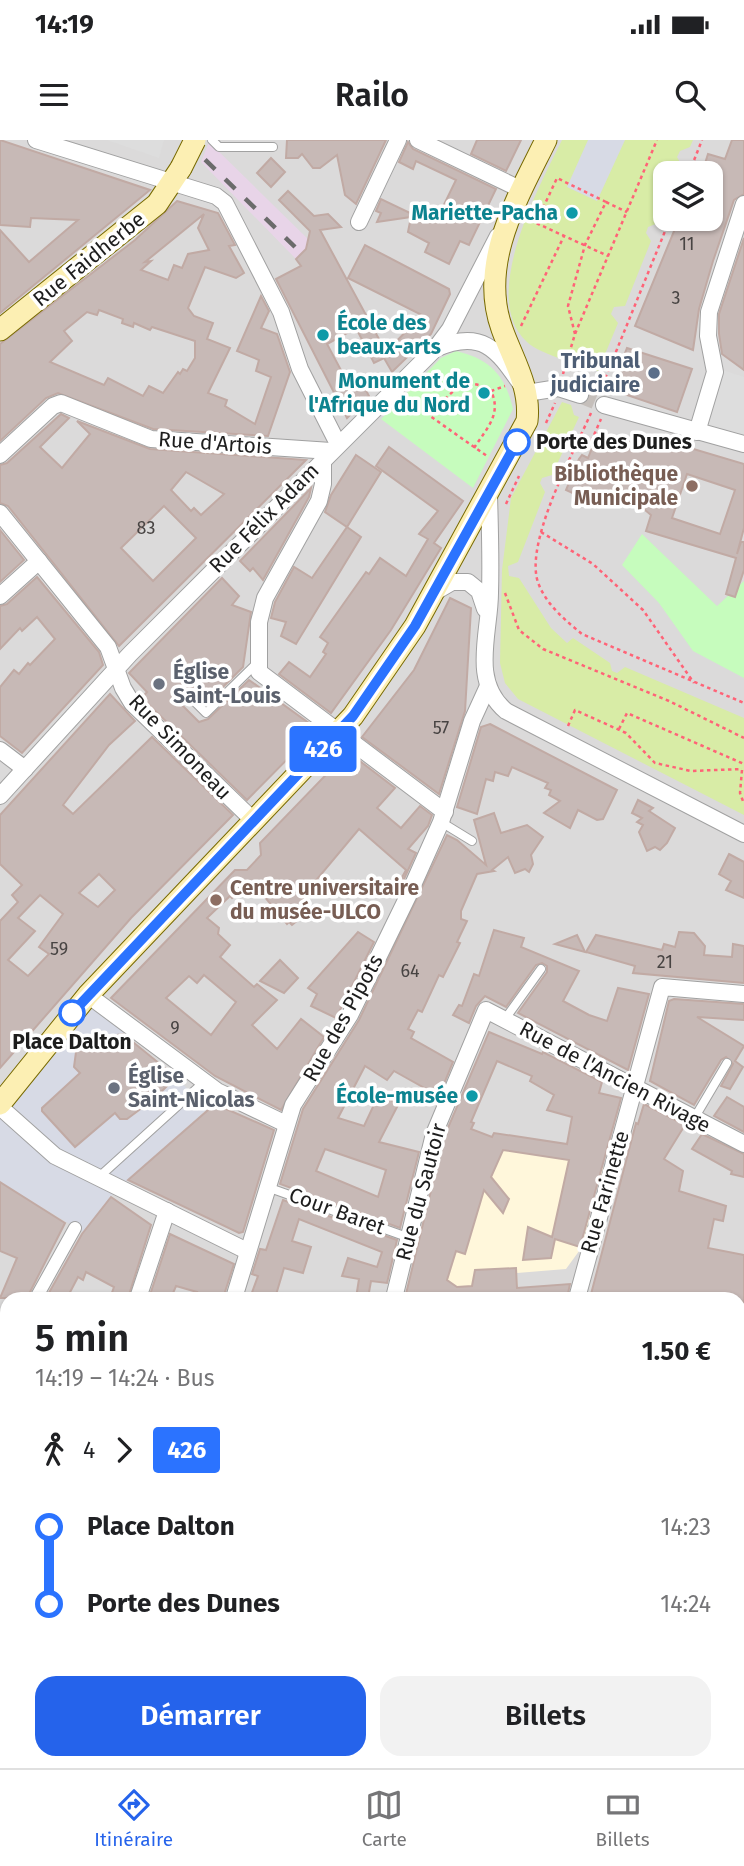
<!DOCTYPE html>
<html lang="fr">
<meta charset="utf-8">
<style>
body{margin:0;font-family:"Fira Sans",sans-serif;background:#f2f2f2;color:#202124;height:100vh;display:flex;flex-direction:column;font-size:26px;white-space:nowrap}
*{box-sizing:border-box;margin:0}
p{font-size:23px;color:#757577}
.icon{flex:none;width:38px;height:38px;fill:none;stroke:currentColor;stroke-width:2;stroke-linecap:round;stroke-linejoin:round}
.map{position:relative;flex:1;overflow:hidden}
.drawer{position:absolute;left:0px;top:1152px;width:746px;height:478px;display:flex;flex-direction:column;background:#fff;border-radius:21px 21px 0 0;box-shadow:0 2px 5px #0004}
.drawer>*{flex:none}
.badge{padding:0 14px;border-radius:5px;font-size:24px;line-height:46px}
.controls{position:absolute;left:653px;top:21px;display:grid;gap:14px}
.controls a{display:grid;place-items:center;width:70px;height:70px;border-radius:14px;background:#fff;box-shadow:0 2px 5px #0004;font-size:35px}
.map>.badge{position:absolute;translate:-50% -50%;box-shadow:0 0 0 4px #fff}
.legs{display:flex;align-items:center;gap:10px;height:77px;padding:0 35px;font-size:23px}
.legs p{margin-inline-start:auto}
.headline{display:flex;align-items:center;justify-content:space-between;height:119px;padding:0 35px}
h1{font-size:38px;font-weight:600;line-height:52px}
.primary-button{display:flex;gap:14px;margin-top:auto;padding:14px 35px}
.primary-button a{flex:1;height:80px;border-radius:21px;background:#2563eb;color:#fff;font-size:28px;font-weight:600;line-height:80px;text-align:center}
.primary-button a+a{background:#f2f2f2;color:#202124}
ul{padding:0 35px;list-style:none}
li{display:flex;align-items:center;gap:24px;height:77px;font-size:26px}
li i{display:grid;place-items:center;width:10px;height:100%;margin:0 9px;background:currentColor}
li i::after{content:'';width:18px;height:18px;margin:-9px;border:5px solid;border-radius:50%;background:#fff}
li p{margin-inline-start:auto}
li:first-child i{background:linear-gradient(#0000 50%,currentColor 0)}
li:last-child i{background:linear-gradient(currentColor 50%,#0000 0)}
.status{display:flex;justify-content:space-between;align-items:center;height:49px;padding:0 35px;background:#fff;direction:ltr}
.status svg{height:19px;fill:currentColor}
header{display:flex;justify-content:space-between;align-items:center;height:91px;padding:0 35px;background:#fff;font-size:32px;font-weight:600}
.menu{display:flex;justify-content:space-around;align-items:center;height:98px;border-top:2px solid #e0e0e0;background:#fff;font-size:19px;color:#757577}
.menu a{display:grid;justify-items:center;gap:4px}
.menu .current{color:#2563eb}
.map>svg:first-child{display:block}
.residential{fill:#dbdada;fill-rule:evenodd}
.industrial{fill:#e8d4e8}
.education{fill:#fff7db}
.grass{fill:#d8eca6}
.park{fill:#c6fcbd}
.parking{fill:#ddd}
.plaza{fill:#d7dae5}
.building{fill:#c7b9b6;stroke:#c1aaa4;stroke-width:2;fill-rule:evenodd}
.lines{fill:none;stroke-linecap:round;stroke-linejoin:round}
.minor-tunnel{stroke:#c5bfbb;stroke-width:16;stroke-dasharray:16 8;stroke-linecap:butt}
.service-casing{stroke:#a1a1a1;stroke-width:10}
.pedestrian-casing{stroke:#a1a1a1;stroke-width:14}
.minor-casing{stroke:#a1a1a1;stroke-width:18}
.secondary-casing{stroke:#786a00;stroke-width:23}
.path{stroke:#ff6377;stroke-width:2.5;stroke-dasharray:3.5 3.5;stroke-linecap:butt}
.service{stroke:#fff;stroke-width:8}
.pedestrian{stroke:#fff;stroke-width:12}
.minor{stroke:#fff;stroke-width:16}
.secondary{stroke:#fcefb3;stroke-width:21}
.rail{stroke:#6b6b6b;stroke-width:4.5;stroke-dasharray:14 14;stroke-linecap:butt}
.secondary-bridge-casing{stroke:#786a00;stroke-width:23;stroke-linecap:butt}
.secondary-bridge{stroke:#fcefb3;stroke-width:21}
.line-1-casing{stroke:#fff;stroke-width:16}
.line-1{stroke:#2b73ff;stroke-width:10}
.culture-dot{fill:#0f9aa8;stroke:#fff;stroke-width:2.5}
.service-dot{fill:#5c6f8a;stroke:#fff;stroke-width:2.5}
.stop-1-dot{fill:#fff;stroke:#2b73ff;stroke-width:3.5}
.education-dot{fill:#8d6e63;stroke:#fff;stroke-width:2.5}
.worship-dot{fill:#6b7280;stroke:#fff;stroke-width:2.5}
.labels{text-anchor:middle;stroke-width:7;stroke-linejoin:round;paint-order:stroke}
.number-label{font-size:18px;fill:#484443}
.culture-label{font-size:21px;font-weight:bold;fill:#0d838f;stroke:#fff;text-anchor:end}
.street-label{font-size:21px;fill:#1d1d1d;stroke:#fff}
.service-label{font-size:21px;font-weight:bold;fill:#4e5e75;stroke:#fff;text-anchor:end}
.stop-label{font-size:21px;font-weight:bold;fill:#1d1d1d;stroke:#fff;text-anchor:start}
.education-label{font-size:21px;font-weight:bold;fill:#785e54;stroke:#fff;text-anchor:end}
.worship-label{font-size:21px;font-weight:bold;fill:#5b616d;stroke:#fff;text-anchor:start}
</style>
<div class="status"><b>14:19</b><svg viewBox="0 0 49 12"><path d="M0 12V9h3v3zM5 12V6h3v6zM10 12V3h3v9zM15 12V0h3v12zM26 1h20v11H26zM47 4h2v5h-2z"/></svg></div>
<header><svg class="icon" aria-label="menu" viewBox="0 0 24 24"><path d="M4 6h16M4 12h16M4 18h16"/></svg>Railo<svg class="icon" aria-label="search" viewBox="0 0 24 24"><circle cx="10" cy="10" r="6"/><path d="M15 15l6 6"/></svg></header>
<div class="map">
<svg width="744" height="1628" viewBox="0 0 744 1628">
<rect width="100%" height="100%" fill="#efe8e3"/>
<path class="residential" d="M 0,0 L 744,0 L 744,1628 L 0,1628 ZM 665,33 L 710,33 L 710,79 L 665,79 ZM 7,1158 L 738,1158 L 738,1622 L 7,1622 Z"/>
<polygon class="industrial" points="209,2 312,103 296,119 201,22"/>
<polygon class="education" points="494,993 574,1005 570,1018 604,1027 601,1036 583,1031 571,1070 590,1077 582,1107 566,1129 517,1133 518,1158 495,1158 494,1144 475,1140 474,1158 431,1158 465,1034 484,1014"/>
<g class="grass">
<path d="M 562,0 L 693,0 L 690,7 L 680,11 L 677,17 L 682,26 L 679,33 L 665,33 L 665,67 L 658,83 L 648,87 L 646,93 L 651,101 L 625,166 L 614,167 L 611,174 L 618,183 L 598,231 C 579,224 541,215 527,202 C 478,158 540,45 562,0 Z"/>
<polygon points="562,262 571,265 574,275 579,277 552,335 542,338 540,343 545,352 518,422 508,426 509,436 519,438 551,488 567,503 573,498 610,523 612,531 617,533 625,527 744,578 744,675 518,559 505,543 500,523 502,430 511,358"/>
</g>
<g class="park">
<path d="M 456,211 C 490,219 505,235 513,269 L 473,348 L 381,279 L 441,218 Z"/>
<polygon points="642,394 717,466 744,441 744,538 693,511 659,463 622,425"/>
</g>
<g class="parking">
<polygon points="107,0 164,0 159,18"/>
<polygon points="722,230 744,237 744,299 705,289"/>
</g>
<g class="plaza">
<polygon points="588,0 625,0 597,61 567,47"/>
<polygon points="93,868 125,890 120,898 95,901 92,898 75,912 78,917 74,927 81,934 42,970 73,1005 79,1005 114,972 135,975 176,937 207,969 111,1056 83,1092 0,1042 0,975"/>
</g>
<g class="building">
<polygon points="0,0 150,50 0,173 0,90 29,122 78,80 31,78 30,87 0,85"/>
<polygon points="287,0 386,0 356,64 345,55 337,15 320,28 313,28 302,14 298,18 286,18"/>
<polygon points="477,0 521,0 506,31 471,14"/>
<polygon points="732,0 744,0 744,54 734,60 713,121 699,169 693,210 635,186 679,79 710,79 710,33 702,33 708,14 725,19"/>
<polygon points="408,2 413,9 496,49 469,105 460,101 449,124 425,112 429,103 408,92 411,77 377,82 381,73 376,71 381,59 412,74 413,68 437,79 456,40 416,21 413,29 399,22"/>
<polygon points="271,18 285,32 271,47 257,33"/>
<polygon points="288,51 314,76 328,74 341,87 320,90 386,212 422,175 348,138 365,105 449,149 450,154 431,194 392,232 384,218 374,223 356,188 327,204 351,249 362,243 369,256 347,278 276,139 301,126 296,119 306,109 310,91 279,60"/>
<path d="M 177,61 L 218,73 L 235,105 L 229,106 L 244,133 L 236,138 L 205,127 L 188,168 L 194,176 L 213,183 L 207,199 L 230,208 L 208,253 L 227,260 L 225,266 L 255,284 L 271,237 L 256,231 L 259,220 L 237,211 L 261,156 L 269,171 L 261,188 L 277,194 L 290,232 L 268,296 L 153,289 L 58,253 L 46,258 L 0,301 L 0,204 L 135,100 ZM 204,74 L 198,88 L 209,110 L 188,114 L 182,128 L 174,125 L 168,140 L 141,130 L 151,121 L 145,122 ZM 99,170 L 123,179 L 122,183 L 133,187 L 134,183 L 150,190 L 152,187 L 195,201 L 195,218 L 187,231 L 183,229 L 180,234 L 178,232 L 163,253 L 149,246 L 143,256 L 108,238 L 104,245 L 50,222 L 72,201 L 64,191 L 87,172 L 97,175 Z"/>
<polygon points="744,98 744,230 722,214 719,194 719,174"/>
<polygon points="627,208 692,229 677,272 618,252 621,245 613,243"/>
<path d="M 61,274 L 69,278 L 40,307 L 62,328 L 90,294 L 77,281 L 150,309 L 306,320 L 119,506 L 8,366 L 0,363 L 0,325 L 7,323 ZM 186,332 L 224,354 L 201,375 L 194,368 L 191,371 L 171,350 ZM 164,366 L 196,398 L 153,441 L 121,408 Z"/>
<path d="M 598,293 L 638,305 L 643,294 L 744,324 L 744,388 L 737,414 L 741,402 L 744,402 L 744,430 L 735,457 L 726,454 L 736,418 L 646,391 L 651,375 L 619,348 L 608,358 L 599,351 L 590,361 L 566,350 L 579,319 L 582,315 L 588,318 ZM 687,334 L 735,350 L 720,394 L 672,378 Z"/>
<polygon points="389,307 463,361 434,403 441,408 391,490 331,573 279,534 289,522 310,537 326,514 323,512 328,503 320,497 366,432 369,434 380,418 406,436 428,399 419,394 438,371 376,326"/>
<polygon points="356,315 381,332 347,387 325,372 331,355"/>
<polygon points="311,348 309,357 263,440 253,428 250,431 240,421"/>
<polygon points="347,387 361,397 296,504 281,496 286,482 271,478 275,462 294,427 312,438"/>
<polygon points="0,390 24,420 0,442"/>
<polygon points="37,437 99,512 103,525 22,613 0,596 0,547 14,530 19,534 28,523 30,525 55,499 37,477 22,491 20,488 0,509 0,466 7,464"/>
<polygon points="222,438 239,456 232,465 251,472 243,527 213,557 198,541 179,562 199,582 208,579 249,540 317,589 247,660 142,558 147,552 129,533"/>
<polygon points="450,458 471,468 465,571 439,654 362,597 414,530"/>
<path d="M 110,554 L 135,581 L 109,605 L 63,665 L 73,674 L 152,597 L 233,675 L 131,778 L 0,928 L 0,781 L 18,762 L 12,755 L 22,745 L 0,724 L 0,675 ZM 99,734 L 115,750 L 98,767 L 79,753 ZM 40,755 L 63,774 L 39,807 L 49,814 L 28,836 L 8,820 L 35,791 L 18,778 Z"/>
<polygon points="490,584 617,650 603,679 597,680 578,670 570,688 544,673 560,661 549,655 551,650 545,648 548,643 512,627 508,636 495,632 493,641 486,639 477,674 457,667 481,587"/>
<path d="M 348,612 L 395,648 L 377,668 L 401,688 L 420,666 L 432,675 L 428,686 L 408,709 L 416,713 L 398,752 L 395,750 L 406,730 L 359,689 L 302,757 L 310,770 L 292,785 L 289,782 L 287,784 L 254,744 L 239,756 L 237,753 L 232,758 L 230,756 L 207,778 L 219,788 L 218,794 L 230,805 L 220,817 L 254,847 L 257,844 L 277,860 L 252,885 L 277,909 L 301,879 L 324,897 L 281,970 L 215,936 L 111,858 L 235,730 L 247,730 L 261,715 L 260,703 ZM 204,835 L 236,862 L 211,895 L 166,858 L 189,836 L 197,843 Z"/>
<polygon points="638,660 653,668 649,671 675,688 667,703 660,710 655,707 647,711 639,692 643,685 637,682 642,678 632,673"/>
<path d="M 494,673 L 501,693 L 527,685 L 543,697 L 531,715 L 533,724 L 529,732 L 525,729 L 515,733 L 508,717 L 492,730 L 494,731 L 477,734 L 461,771 L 461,779 L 467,781 L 457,802 L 460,803 L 443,837 L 439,835 L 422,872 L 418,870 L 408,889 L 414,892 L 411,898 L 453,922 L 439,956 L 394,931 L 387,940 L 365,926 L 338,978 L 364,986 L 380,952 L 398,965 L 379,1002 L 419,1012 L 400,1088 L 280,1044 L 303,969 L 359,880 L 447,695 L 457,700 L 486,725 L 474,680 ZM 325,1009 L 386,1030 L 378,1057 L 316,1031 Z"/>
<polygon points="729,714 744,722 744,758 726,750 731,741 719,734"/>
<polygon points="494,790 524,798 521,807 579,831 563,861 589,875 607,881 618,848 649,854 628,930 518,873 547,832 547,826 542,823 536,825 506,867 485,856 476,866 469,883 453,875 459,865 462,866 474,834 479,836"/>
<polygon points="358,792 374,802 336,878 311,866 317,854 308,848"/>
<polygon points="679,792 694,793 705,806 704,815 732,817 733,804 744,806 744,843 633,833 635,826 586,812 596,795 662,810 664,804 675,807"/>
<polygon points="577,795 585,812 555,804"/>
<polygon points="280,820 298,838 284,853 260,841"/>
<polygon points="674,859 744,864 744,880 697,877 744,906 735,921 743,927 730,949 721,946 733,924 726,917 721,920 694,965 650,941 669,861"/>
<path d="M 489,892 L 542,914 L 543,912 L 602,942 L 599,953 L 621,958 L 580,1107 L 555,1099 L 551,1118 L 523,1120 L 528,1087 L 552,1097 L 569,1020 L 503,1010 L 491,1037 L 509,1059 L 503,1073 L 484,1050 L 465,1114 L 456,1111 L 447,1140 L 457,1147 L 472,1146 L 475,1130 L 516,1128 L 517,1148 L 570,1144 L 567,1158 L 405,1158 L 444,997 ZM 497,921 L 532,936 L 530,941 L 554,955 L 547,970 L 572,977 L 567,1004 L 494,993 L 492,997 L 471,989 L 474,983 L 471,982 Z"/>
<polygon points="123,894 176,937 155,958 127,979 120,979 115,973 75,1007 42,971 42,968 80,933 74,927 76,912 91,899"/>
<polygon points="727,957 744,967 744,992 714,976"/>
<polygon points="215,964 274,990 243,1092 239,1093 128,1040"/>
<polygon points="644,964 685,985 664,1019 683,1031 679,1051 726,1066 723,1081 714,1079 708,1108 744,1115 744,1162 708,1153 590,1158 636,983 638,984"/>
<polygon points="702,994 744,1014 744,1037 731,1034 732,1031 692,1009"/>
<polygon points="0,1042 65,1083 27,1158 0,1158 17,1118 0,1111"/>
<polygon points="111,1057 151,1085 128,1158 110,1158 114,1147 86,1132 83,1140 78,1137 67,1158 46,1158 82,1094"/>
<polygon points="283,1060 397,1100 387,1143 371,1141 368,1158 356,1158 359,1139 342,1136 348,1118 377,1127 382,1112 299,1079 292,1101 311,1107 303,1133 284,1128 275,1158 250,1158 258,1136 252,1134 260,1109 266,1110"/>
<polygon points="170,1094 234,1124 223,1158 195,1158 197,1152 176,1146 171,1158 149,1158"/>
</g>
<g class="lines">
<polyline class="minor-tunnel" points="580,255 604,265"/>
<defs>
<g id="service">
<polyline points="212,0 219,7 273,7"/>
<polyline points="192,559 206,573 257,523"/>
<polyline points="441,682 472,701"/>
<polyline points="505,879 541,829"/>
<polyline points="695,977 727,923"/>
<polyline points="99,1037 204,942"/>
<polyline points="267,1047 407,1097"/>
<polyline points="172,1622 203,1628"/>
</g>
<polyline id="pedestrian" points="36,1158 75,1088"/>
<g id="minor">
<polyline points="36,0 216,56 225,63 281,172 300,229 338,304"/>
<polyline points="418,0 522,50"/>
<polyline points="359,82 398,0"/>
<path d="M 435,209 C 487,186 500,215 527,253 L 558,248 L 580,255"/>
<polyline points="604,265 744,304"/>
<polyline points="697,292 715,232 708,196 709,172 744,64"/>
<polyline points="0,315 53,266 61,263 151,299 331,311"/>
<polyline points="323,320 323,344 319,361 265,458 259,482 259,532 445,672"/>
<path d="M 489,355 C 490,388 491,420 490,453 C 490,492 470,541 506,571 L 744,694"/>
<polyline points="0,373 108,507 123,548 132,563 254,681"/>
<polyline points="435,452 452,442 468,442 479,451 485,469"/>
<polyline points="0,456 39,421"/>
<polyline points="0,610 25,629"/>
<polyline points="0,656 130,514 435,209 450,189 498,96"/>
<polyline points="88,855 217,951 286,984"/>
<polyline points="0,967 55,1016 247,1111"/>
<polyline points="138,1158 167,1071"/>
<polyline points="234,1158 293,965 350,875 408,756 441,682 472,581 488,546"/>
<polyline points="394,1158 434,994 486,870 744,1004"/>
<polyline points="577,1158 662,847 744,854"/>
<polyline points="738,1181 744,1182"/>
<polyline points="0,1211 7,1213"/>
<polyline points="0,1370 7,1370"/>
<polyline points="738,1498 744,1499"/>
<polyline points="0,1565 7,1570"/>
<polyline points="738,1588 744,1561"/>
<polyline points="162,1628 163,1622"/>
<polyline points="356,1628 357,1622"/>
<polyline points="543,1628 545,1622"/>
<polyline points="730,1628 731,1622"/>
</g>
<g id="secondary">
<polyline points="0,190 157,64 181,28"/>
<path d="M 0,964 L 88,855 L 353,576 L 415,486 L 527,281 C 531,247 513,220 502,189 C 478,123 518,57 546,0"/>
</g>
</defs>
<use href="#service" class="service-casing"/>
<use href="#pedestrian" class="pedestrian-casing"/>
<use href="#minor" class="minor-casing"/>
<use href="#secondary" class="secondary-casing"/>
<g class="path">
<polyline points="689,33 702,0"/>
<polyline points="606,62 627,72"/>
<polyline points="521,186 564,96"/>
<path d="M 575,194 L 568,166 L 585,105 L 606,62 L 557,38 L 536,83 C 560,94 584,105 608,116"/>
<polyline points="563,234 575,194 657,0"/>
<polyline points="491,251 505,246"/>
<polyline points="600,251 670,79"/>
<path d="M 591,273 C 574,312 522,406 539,445 C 547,465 566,481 582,494 L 744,563"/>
<polyline points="546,283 555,263"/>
<polyline points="580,300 590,304 601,279"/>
<path d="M 474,308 C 487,288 502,274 491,251 C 462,232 450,255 430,276 L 487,316"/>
<polyline points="506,364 519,336"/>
<polyline points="541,392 593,424 643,470 694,543"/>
<polyline points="505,453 519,490 543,509 669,561 744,598"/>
<polyline points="568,586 575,570 626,593 655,623 691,631 742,629"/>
<polyline points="619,589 627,573 744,624"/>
<polyline points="742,630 740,653 744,664"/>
</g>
<use href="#service" class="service"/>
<use href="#pedestrian" class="pedestrian"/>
<use href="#minor" class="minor"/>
<use href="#secondary" class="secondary"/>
<polyline class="rail" points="185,0 295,107"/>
<defs>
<polyline id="secondary-bridge" points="181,28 195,0"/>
</defs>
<use href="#secondary-bridge" class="secondary-bridge-casing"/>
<use href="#secondary-bridge" class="secondary-bridge"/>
</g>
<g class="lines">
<defs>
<polyline id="line-1" points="72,873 353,576 415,486 517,302"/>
</defs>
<use href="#line-1" class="line-1-casing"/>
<use href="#line-1" class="line-1"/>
</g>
<g class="culture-dot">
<circle cx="572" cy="73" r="7"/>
<circle cx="323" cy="195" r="7"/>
<circle cx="484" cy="253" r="7"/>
<circle cx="472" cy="956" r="7"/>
</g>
<circle class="service-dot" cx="654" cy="233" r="7"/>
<g class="stop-1-dot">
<circle cx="517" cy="302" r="12"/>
<circle cx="72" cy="873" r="12"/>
</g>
<g class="education-dot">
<circle cx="692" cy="346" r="7"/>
<circle cx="216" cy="760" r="7"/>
</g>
<g class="worship-dot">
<circle cx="159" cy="544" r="7"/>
<circle cx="114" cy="948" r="7"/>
</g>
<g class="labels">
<g class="number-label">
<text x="687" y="110">11</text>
<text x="676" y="164">3</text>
<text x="146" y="394">83</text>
<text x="441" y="594">57</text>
<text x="59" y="815">59</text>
<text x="665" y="828">21</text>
<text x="410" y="837">64</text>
<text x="175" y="894">9</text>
</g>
<g class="culture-label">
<text x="558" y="80">Mariette-Pacha</text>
<text x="337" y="190" text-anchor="start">École des<tspan x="337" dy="24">beaux-arts</tspan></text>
<text x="470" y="248">Monument de<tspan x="470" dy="24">l'Afrique du Nord</tspan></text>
<text x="458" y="963">École-musée</text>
</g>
<g class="street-label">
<text transform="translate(89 119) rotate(-39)" y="7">Rue Faidherbe</text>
<text transform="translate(215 303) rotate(4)" y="7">Rue d'Artois</text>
<text transform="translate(264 378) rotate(-45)" y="7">Rue Félix Adam</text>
<text transform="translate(180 607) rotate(46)" y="7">Rue Simoneau</text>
<text transform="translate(343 878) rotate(-61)" y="7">Rue des Pipots</text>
<text transform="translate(615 937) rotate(28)" y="7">Rue de l'Ancien Rivage</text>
<text transform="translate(421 1052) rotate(-75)" y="7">Rue du Sautoir</text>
<text transform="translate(605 1052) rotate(-74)" y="7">Rue Farinette</text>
<text transform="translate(337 1071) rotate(20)" y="7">Cour Baret</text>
</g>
<g class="service-label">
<text x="640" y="228">Tribunal<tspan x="640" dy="24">judiciaire</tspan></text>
</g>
<g class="stop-label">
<text x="536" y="309">Porte des Dunes</text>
<text x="72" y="909" text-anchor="middle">Place Dalton</text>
</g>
<g class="education-label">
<text x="678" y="341">Bibliothèque<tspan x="678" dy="24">Municipale</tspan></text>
<text x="230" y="755" text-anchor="start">Centre universitaire<tspan x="230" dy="24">du musée-ULCO</tspan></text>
</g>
<g class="worship-label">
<text x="173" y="539">Église<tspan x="173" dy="24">Saint-Louis</tspan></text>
<text x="128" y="943">Église<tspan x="128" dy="24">Saint-Nicolas</tspan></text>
</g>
</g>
</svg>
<div class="controls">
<a><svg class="icon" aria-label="layers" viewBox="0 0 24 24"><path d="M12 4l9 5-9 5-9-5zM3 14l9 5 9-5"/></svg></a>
</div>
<b class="badge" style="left:323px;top:609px;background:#2b73ff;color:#fff">426</b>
<section class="drawer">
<div class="headline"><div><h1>5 min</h1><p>14:19 – 14:24 · Bus</p></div><b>1.50 €</b></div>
<div class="legs"><svg class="icon" aria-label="walk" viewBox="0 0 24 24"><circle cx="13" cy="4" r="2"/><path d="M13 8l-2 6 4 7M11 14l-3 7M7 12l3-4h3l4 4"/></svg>4<svg class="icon" aria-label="forward" viewBox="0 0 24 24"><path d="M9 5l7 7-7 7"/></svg><b class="badge" style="background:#2b73ff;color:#fff">426</b></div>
<ul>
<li><i style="color:#2b73ff"></i><b>Place Dalton</b><p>14:23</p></li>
<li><i style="color:#2b73ff"></i><b>Porte des Dunes</b><p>14:24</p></li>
</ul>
<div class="primary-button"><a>Démarrer</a><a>Billets</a></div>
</section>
</div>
<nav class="menu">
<a class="current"><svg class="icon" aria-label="directions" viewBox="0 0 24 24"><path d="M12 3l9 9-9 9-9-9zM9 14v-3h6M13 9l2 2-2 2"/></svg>Itinéraire</a>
<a><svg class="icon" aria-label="map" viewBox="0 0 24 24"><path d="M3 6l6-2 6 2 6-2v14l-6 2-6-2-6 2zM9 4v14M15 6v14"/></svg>Carte</a>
<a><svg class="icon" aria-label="tickets" viewBox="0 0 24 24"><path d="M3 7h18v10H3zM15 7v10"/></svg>Billets</a>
</nav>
